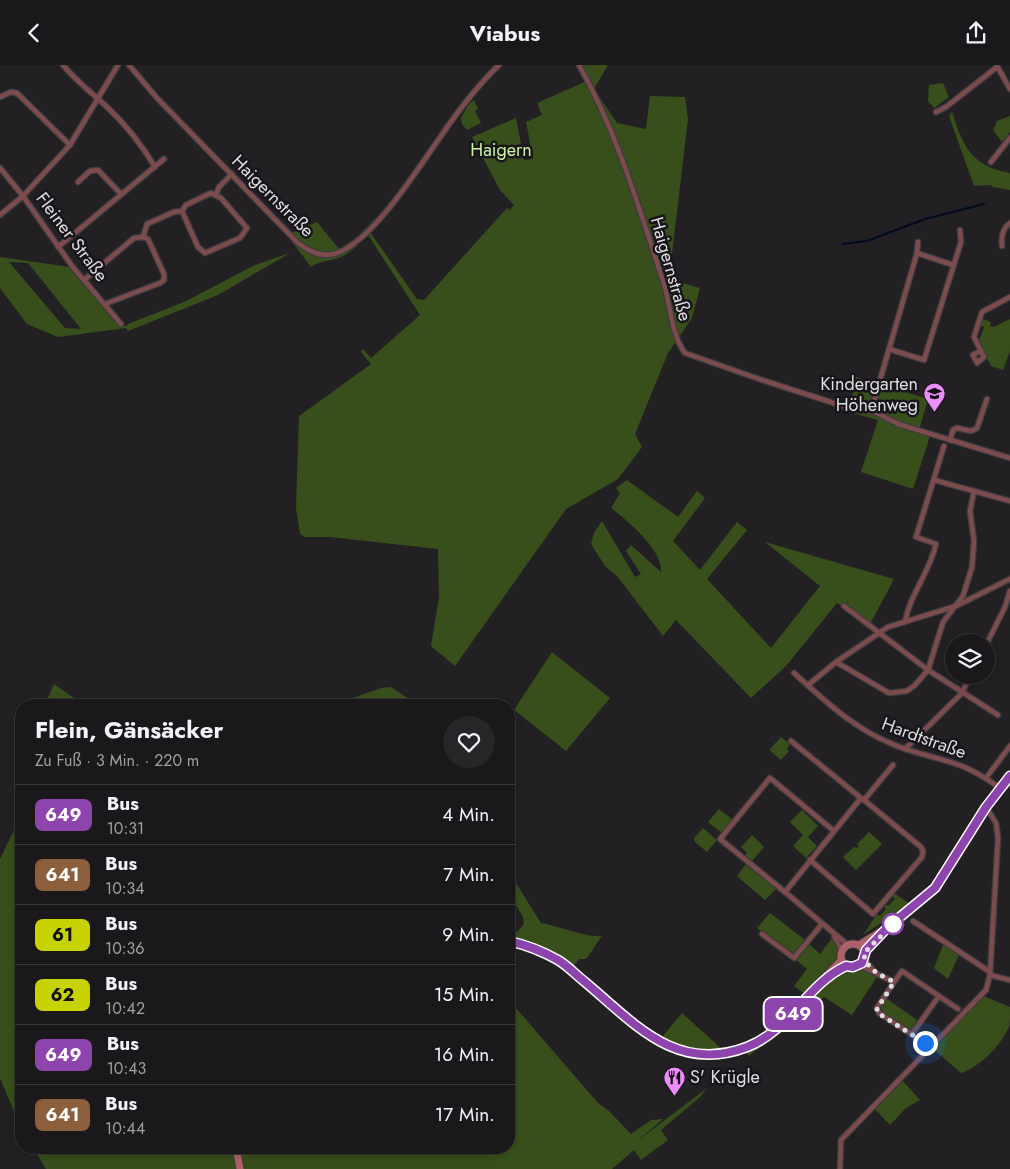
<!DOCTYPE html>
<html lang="de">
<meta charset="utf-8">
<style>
body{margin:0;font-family:Jost,sans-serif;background:#272527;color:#f1f3f6;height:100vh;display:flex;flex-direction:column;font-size:19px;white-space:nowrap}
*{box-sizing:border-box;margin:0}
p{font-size:16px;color:#9fa0a2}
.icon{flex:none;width:28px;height:28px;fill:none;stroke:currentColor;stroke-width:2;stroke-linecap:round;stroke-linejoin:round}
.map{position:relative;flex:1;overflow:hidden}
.panel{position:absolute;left:15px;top:634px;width:500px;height:455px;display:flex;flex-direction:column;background:#1a181a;border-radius:20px;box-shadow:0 2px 8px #0003,0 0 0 1px #383739}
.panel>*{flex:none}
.badge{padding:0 10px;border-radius:8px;font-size:18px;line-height:32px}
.controls{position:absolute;left:945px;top:569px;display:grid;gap:10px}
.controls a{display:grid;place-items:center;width:50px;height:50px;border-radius:50%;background:#1a181a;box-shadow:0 2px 8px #0003,0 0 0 1px #383739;font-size:25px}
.you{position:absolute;width:25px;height:25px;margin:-12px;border:4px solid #fff;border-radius:50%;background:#1a73e8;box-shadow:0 0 0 8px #1a73e833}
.map>.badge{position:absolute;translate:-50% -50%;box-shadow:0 0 0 2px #fff}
.round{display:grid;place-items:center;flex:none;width:52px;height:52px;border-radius:26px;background:#272527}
.head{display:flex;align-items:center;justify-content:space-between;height:85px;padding:0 20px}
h1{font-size:24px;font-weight:700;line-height:38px}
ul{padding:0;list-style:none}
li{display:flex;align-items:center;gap:15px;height:60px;padding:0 20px;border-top:1px solid #383739}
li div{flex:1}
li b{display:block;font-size:19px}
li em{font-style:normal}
li .badge{min-width:55px;font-weight:700;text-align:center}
header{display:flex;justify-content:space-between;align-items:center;height:65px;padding:0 20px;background:#1a181a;font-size:22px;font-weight:700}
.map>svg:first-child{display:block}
.green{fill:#394f1b;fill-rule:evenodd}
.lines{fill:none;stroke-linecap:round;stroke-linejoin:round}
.stream{stroke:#000b20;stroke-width:2}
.street-casing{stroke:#3c3b3d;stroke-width:7}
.secondary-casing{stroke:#3c3b3d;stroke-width:9}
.street{stroke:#7b4b4e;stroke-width:4.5}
.secondary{stroke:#ad6168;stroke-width:7}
.line-casing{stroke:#fff;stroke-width:11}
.line{stroke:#8e44ad;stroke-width:8}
.walk{stroke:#dfdee0;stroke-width:5;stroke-dasharray:0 9}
.stop-dot{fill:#fff;stroke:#8e44ad;stroke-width:2.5}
.labels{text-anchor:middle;stroke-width:5;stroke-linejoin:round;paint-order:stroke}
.park-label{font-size:18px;fill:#ccf39f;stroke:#18161a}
.street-label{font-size:18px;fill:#dfdee0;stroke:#18161a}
.poi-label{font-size:18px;fill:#dfdee0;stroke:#18161a;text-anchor:end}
</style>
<header><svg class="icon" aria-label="back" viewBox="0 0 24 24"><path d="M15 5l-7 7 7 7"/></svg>Viabus<svg class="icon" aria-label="share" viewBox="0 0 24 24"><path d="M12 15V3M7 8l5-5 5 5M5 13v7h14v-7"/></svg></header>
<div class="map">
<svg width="1010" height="1104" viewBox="0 0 1010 1104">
<rect width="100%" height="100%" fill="#222023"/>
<g class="green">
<path d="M 581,0 L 608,0 L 594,24 L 617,58 L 646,64 L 650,31 L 685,32 L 688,54 L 669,214 L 700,223 L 692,253 L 668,288 L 635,369 L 642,382 L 618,414 L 566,444 L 455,601 L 431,581 L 439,532 L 438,484 L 330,472 L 305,472 L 300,469 L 296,443 L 299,351 L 371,299 L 361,287 L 363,284 L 371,293 L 420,250 L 368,170 C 359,178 352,187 341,192 C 329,197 324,194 311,202 L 287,170 L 317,157 L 339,184 L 356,173 L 394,135 L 370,167 L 417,234 L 424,235 L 507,143 L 510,145 L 514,140 L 500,125 L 472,72 L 516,53 L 524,95 L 533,94 L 526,57 L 542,50 L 537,38 L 589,15 Z"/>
<polygon points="943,18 949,32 934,43 928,36 929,20"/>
<polygon points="474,35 478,44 475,46 481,58 467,65 462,59 461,53 468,40"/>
<path d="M 952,47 C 963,81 971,101 1010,108 L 1010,125 L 993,122 L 991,120 L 974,121 L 949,51 Z"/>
<polygon points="1010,51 1010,67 1002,77 993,65 997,56"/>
<path d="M 290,188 L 218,230 L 128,266 L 126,263 L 58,272 L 27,259 L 0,223 L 0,192 L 70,202 L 74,199 L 126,262 L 128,259 L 184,237 L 255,200 ZM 9,197 L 28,198 L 81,264 L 65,263 Z"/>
<polygon points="982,254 991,257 990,261 994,262 1010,254 1010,286 1003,305 991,301 977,275 980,273 984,262 980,261"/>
<polygon points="856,312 928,334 919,365 850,340"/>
<polygon points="861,345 930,371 913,424 861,407 878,355 850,347"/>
<path d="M 627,415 L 678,452 L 697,426 L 705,433 L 673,476 L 700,505 L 737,457 L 747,465 L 707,514 L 771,583 L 820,521 L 765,477 L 894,514 L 869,561 L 837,538 L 786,601 L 751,633 L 676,555 L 663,571 L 617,511 L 605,501 L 591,479 L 594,468 L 602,456 L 635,512 L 641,509 L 626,486 L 631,480 L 661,507 C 663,485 628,456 611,443 L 620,428 L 616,423 Z"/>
<polygon points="552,587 610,633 566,686 514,645"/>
<polygon points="54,619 84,640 45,640"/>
<polygon points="391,622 418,640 333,640 381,623"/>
<polygon points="781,672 790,679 787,684 789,686 781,695 769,685"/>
<polygon points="21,735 21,1063 0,1013 0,794 15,763"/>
<polygon points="719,744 733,755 722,768 708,757"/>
<polygon points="802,745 818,761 808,772 817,781 806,793 793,781 803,770 790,757"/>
<polygon points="703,763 717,775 707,787 695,777 694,773"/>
<polygon points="869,767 882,779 856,805 843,792 854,782 857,783 859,781 857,779"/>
<polygon points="752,770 764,782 752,796 744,791 747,788 741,782"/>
<polygon points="746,799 776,824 765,835 737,811"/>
<path d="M 509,807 L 541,858 C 558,861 588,873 602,871 L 586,894 L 579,894 L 572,903 L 509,878 L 509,870 L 518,866 L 524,859 L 523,852 L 509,828 Z"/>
<polygon points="894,828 910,839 863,870 877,849 880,851 886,844 884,841 885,839 888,841 895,834 892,831"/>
<polygon points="770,848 805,875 794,888 790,888 757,863"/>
<polygon points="832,873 839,884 837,895 804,928 794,921 807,904 796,895 809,879 820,889"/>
<polygon points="943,880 959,890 948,914 934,903"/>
<polygon points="856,904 863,904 877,912 852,950 824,932 779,970 748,991 747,984 816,925 818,927 843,906"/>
<path d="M 981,930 L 1010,942 C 1010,948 1010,957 1009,962 C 1000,981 981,1001 961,1008 L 931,982 Z"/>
<polygon points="887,934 917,955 911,966 882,947 881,942"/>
<polygon points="509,935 598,1038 609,1046 631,1069 651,1055 663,1054 636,1077 707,1023 699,1033 661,1065 668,1075 641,1095 634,1085 612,1104 46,1104 33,1083 509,1082"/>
<polygon points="682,948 724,986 678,985 659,976"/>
<polygon points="900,1013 920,1035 906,1043 890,1060 872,1041"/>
</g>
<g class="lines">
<polyline class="stream" points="842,179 867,176 925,154 984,139"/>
<defs>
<g id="street">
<path d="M 63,0 C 76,16 91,27 106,41 C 124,58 142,80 155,102"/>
<path d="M 129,0 L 157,33 L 298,178 C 310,187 322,193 337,188 C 374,175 418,103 441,71 C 458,46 477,21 499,0"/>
<path d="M 579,0 C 617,67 639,143 663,216 C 671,239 670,268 685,288 L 759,314 L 846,342 L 875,347 L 898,359 L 1010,393"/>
<polyline points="997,1 1010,24"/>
<polyline points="0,32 11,27 17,28 70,80"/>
<polyline points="936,47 946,42 997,2"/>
<polyline points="991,97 1010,73"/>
<polyline points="0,103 23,131 72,201 121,259"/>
<polyline points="78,117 90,106 98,105 120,128"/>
<polygon points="211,128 221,133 247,163 240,173 205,188 198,182 182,146 186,140"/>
<polyline points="216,129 219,122 232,109"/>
<polyline points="0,150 23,131 70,80 118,0"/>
<polyline points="143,172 147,159 174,147 182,146"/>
<path d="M 1002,181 C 1001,172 1003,163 1010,158"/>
<polyline points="58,182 164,94"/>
<polyline points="917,188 953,200"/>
<polyline points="84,215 134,173 143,172 148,174 164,209 164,215 160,218 105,239"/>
<polyline points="889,284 924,295 961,177 960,165"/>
<polyline points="980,286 973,290 977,298 984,292 974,272 982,247 1010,232"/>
<polyline points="871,346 917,188 918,177"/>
<polyline points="950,375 953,365 957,363 971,366 977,363 987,334"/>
<polyline points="934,415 1010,436"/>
<polyline points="844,541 928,605 998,650"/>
<path d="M 905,557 C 910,529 930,507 936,479 L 916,472 L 944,381"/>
<polyline points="986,580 1005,542 1010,526"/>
<polyline points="836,597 889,628 907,626 915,620 928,605 943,557 963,531 972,502 974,476 970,446 974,426"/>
<path d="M 794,608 C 823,634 853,663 890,678 C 911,688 934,691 956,699 C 972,704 986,713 1000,723"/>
<polyline points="808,620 836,597 888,562 956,541 1010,514"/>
<polyline points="791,676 861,733 785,827 848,880"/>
<polyline points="905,684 961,629 971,610"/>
<polyline points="986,713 1010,681"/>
<polyline points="862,734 864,735 893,700"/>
<polyline points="810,795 873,849 922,792 923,786 921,782 864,735"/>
<polyline points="785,827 720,774 770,713 834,766"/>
<polyline points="913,856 990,907"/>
<polyline points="762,869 794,893 822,859"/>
<polyline points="834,871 842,885"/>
<polyline points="864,894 873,905"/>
<polyline points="859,900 894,917 877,943 879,948 925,978"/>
<polyline points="990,910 1010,915"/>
<polyline points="894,917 902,906 958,944"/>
<polyline points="912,969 939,931"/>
<polyline points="840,1104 841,1075 986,925 990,910 998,773 996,758 986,742"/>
</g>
<g id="secondary">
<path d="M 509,876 C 571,890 605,941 655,975 C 668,984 683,986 698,988 C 758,993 788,954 823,914 C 829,907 836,902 841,895"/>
<circle cx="853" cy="891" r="12"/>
<polyline points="859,880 888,862 935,823 986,742 1010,711"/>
<polyline points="864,889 879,872"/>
<polyline points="236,1082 240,1104"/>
</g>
</defs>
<use href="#street" class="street-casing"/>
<use href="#secondary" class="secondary-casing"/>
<use href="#street" class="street"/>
<use href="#secondary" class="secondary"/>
</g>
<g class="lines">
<defs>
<path id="line" d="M 509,876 C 527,880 542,886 558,895 C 568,901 576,910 585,917 C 634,958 676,1009 747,982 C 789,966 807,919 846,901 L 853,902 L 862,898 L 866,885 L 888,862 L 935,823 L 986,742 L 1010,711"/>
</defs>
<use href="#line" class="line-casing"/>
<use href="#line" class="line"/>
<path class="walk" d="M 893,859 L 864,888 C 864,903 882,911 894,917 L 877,944 L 878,948 L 925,978"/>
</g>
<defs>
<symbol id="school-pin" viewBox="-11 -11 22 30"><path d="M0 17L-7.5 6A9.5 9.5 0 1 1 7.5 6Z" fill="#eb8dfb" stroke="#18161a"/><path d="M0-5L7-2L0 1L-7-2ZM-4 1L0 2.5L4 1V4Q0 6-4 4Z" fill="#111"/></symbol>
<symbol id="restaurant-pin" viewBox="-11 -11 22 30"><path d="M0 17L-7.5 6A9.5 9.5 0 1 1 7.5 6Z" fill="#eb8dfb" stroke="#18161a"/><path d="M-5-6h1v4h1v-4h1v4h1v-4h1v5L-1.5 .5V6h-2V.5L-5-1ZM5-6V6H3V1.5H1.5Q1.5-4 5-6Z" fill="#111"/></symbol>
</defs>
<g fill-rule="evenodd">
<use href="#school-pin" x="922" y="316" width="25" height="34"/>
<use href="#restaurant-pin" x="662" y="1000" width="25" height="34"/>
</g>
<circle class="stop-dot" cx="893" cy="859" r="10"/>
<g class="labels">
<g class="park-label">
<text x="501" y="91">Haigern</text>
</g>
<g class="street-label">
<text transform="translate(273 131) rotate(45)" y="6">Haigernstraße</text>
<text transform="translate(72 172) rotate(53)" y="6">Fleiner Straße</text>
<text transform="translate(671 204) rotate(74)" y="6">Haigernstraße</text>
<text transform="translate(924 673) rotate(20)" y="6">Hardtstraße</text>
</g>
<g class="poi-label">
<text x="918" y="325">Kindergarten<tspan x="918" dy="21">Höhenweg</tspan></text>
<text x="690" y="1018" text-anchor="start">S' Krügle</text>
</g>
</g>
</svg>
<div class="controls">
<a><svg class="icon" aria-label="layers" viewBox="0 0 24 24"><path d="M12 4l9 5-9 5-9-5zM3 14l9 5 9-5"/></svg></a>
</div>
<div class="you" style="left:925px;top:978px"></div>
<b class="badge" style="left:793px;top:949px;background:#8e44ad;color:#fff">649</b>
<section class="panel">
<div class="head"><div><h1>Flein, Gänsäcker</h1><p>Zu Fuß · 3 Min. · 220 m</p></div><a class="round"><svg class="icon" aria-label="heart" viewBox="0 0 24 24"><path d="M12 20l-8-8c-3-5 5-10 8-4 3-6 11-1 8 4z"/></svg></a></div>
<ul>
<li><span class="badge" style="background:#8e44ad;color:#fff">649</span><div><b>Bus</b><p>10:31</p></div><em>4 Min.</em></li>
<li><span class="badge" style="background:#8b5e3c;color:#fff">641</span><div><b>Bus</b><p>10:34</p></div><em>7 Min.</em></li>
<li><span class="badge" style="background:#c7d300;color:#111">61</span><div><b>Bus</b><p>10:36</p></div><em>9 Min.</em></li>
<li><span class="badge" style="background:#c7d300;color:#111">62</span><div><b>Bus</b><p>10:42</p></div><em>15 Min.</em></li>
<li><span class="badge" style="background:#8e44ad;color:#fff">649</span><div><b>Bus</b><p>10:43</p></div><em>16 Min.</em></li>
<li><span class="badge" style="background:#8b5e3c;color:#fff">641</span><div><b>Bus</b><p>10:44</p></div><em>17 Min.</em></li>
</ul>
</section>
</div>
